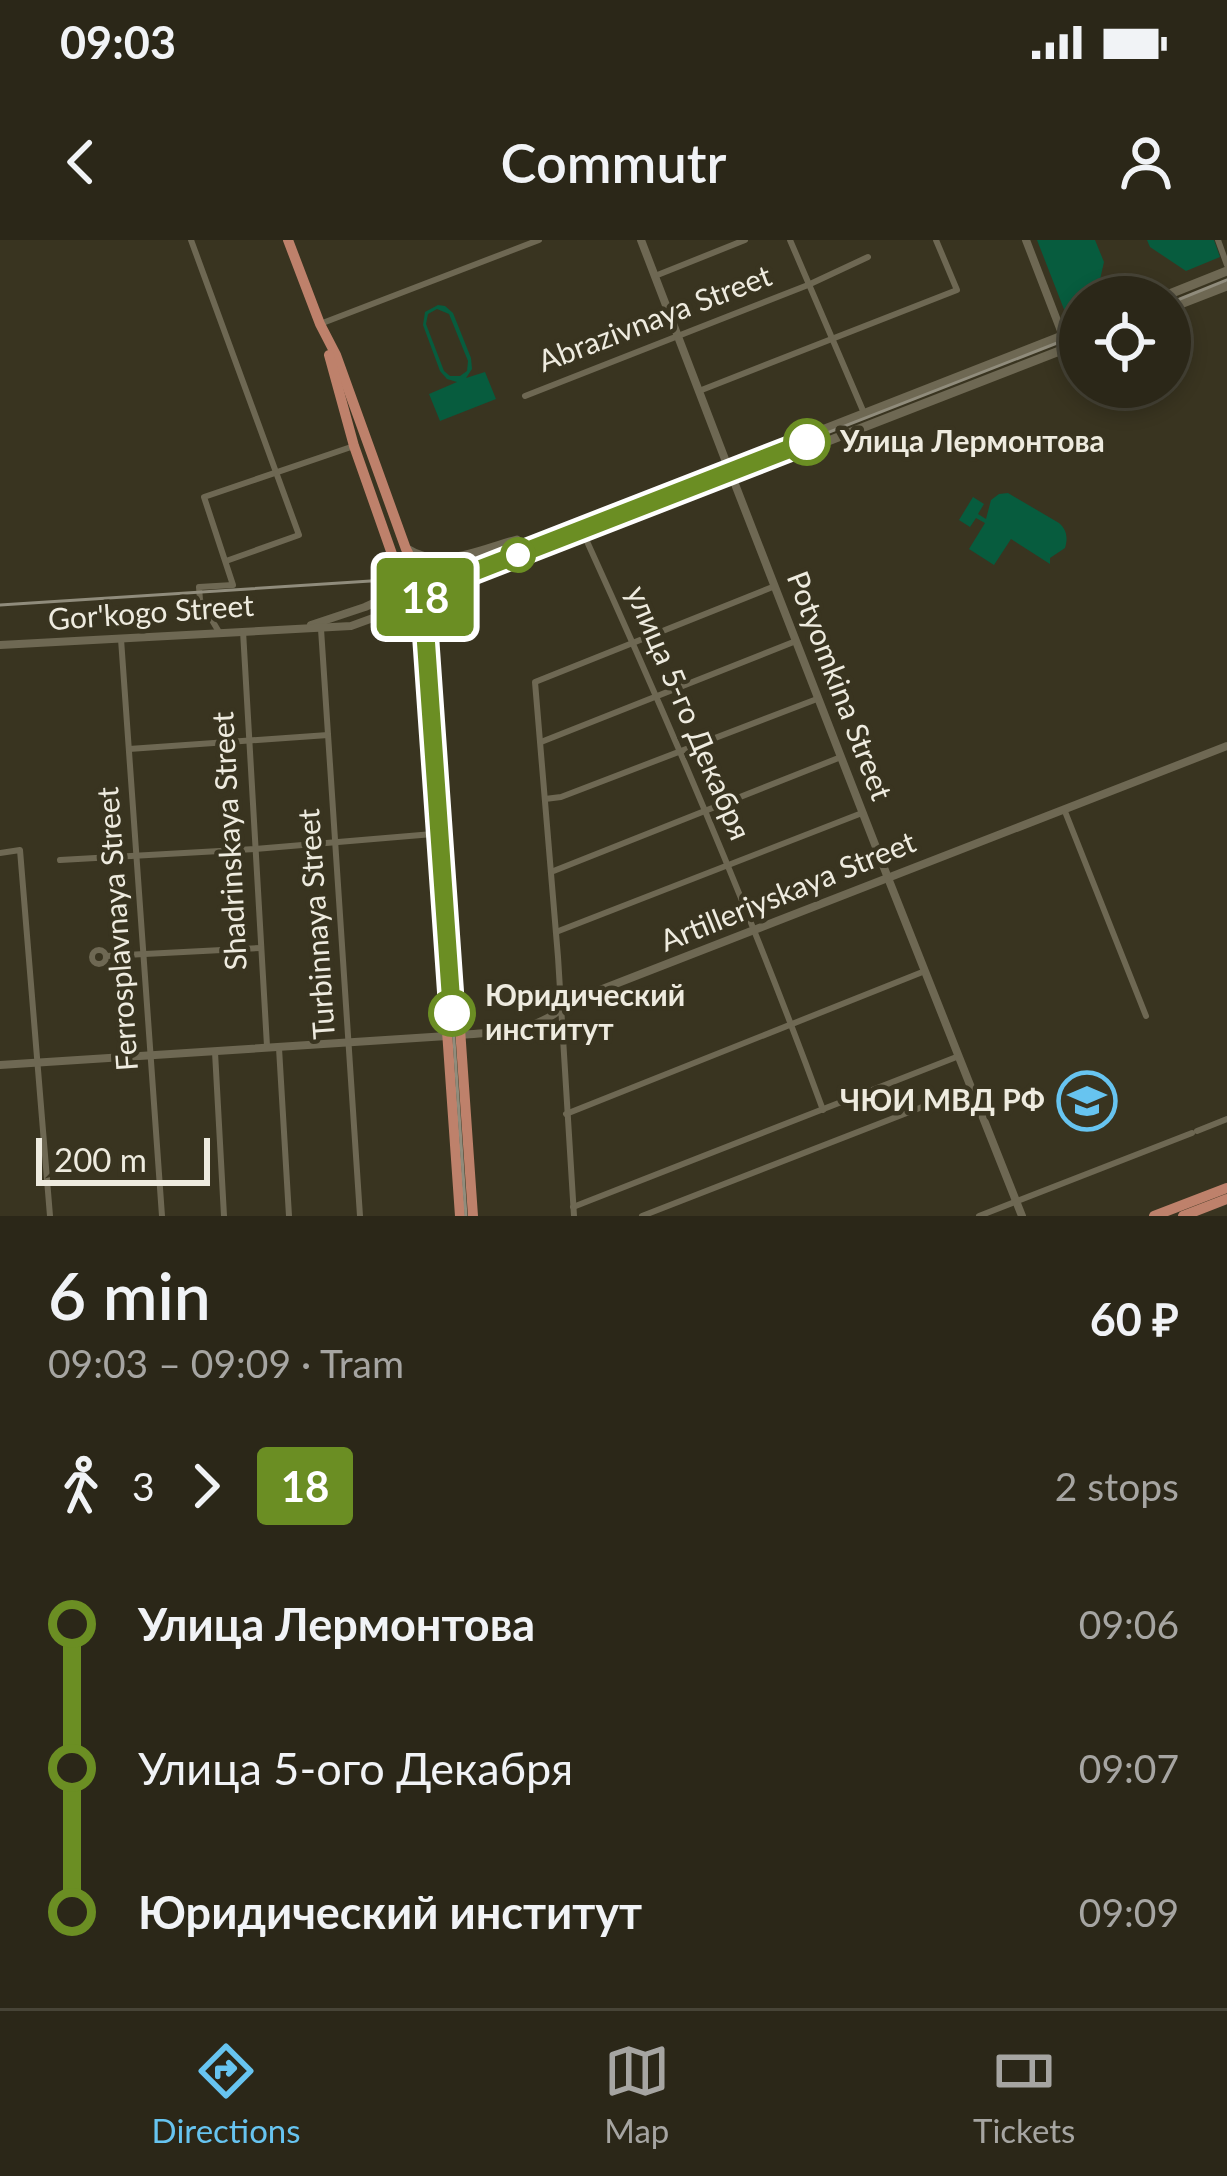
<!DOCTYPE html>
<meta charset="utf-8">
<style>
body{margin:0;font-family:Lato,sans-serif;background:#332f21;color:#f1f3f6;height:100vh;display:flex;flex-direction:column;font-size:45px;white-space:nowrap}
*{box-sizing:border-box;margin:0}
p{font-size:39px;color:#a6a5a2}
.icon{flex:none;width:66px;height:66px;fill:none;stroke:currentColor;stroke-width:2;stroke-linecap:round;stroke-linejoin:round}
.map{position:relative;height:976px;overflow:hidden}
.details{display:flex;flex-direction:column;background:#2b2718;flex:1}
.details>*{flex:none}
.badge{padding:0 24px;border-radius:9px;font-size:42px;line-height:78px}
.buttons{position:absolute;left:1059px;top:36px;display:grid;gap:24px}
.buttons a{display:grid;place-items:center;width:132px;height:132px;border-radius:50%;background:#2b2718;box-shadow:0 6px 18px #0003,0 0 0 3px #474437;font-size:60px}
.scale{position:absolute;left:36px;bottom:30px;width:174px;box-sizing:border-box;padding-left:12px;border:6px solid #eeebdf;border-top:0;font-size:33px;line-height:42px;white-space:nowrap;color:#eeebdf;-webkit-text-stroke:9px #393420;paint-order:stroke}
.map>.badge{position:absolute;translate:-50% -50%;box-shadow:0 0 0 6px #fff}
.legs{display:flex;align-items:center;gap:18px;height:132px;padding:0 48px;font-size:39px}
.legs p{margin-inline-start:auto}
.overview{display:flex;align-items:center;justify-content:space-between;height:204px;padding:0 48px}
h1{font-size:66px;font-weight:600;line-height:90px}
ul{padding:0 48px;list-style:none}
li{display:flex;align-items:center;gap:42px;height:144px;font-size:45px}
li i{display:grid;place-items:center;width:18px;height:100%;margin:0 15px;background:currentColor}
li i::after{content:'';width:30px;height:30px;margin:-15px;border:9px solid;border-radius:50%;background:#2b2718}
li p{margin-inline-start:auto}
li:first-child i{background:linear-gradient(#0000 50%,currentColor 0)}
li:last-child i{background:linear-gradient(currentColor 50%,#0000 0)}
.status{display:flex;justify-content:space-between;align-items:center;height:84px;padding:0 60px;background:#2b2718;direction:ltr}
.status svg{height:33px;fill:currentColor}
header{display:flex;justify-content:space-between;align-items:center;height:156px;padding:0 48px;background:#2b2718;font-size:54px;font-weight:600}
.menu{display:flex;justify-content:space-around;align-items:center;height:168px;border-top:3px solid #474437;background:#2b2718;font-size:33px;color:#a6a5a2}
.menu a{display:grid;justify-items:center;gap:6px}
.menu .selected{color:#67c4f0}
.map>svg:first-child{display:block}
.green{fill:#075c3e;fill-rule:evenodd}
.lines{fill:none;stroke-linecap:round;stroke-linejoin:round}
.minor{stroke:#6e6853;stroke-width:6}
.tertiary{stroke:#6e6853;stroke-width:8}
.secondary{stroke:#6e6853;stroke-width:9}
.primary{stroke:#be816b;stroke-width:10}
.tram{stroke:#908c7c;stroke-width:3}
.line-1-casing{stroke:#fff;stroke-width:27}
.line-1{stroke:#6b8e23;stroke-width:18}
.stop-1-dot{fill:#fff;stroke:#6b8e23;stroke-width:6}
.labels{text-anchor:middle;stroke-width:9;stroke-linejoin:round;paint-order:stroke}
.street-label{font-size:30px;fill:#eeebdf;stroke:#393420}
.stop-label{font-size:30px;font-weight:bold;fill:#eeebdf;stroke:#393420;text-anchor:start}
.poi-label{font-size:30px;font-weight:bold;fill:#eeebdf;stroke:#393420;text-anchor:end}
</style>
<div class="status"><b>09:03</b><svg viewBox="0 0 49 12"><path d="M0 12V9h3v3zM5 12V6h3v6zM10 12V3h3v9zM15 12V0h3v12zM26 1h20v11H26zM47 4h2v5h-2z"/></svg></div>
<header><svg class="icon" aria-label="back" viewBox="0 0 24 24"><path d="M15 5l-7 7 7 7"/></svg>Commutr<svg class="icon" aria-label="person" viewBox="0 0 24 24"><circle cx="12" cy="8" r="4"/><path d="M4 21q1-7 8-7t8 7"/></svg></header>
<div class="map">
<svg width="1227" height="976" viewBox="0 0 1227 976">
<rect width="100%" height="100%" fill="#393420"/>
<g class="green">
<polygon points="1037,0 1095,0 1104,22 1096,57 1080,57 1080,72 1067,77"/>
<polygon points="1147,0 1214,0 1220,17 1186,31 1150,7"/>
<path d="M 438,65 L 445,66 L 453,73 L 471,118 L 472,129 L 466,138 L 485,132 L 496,159 L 440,181 L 429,154 L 457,142 L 447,139 L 440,131 L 423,85 L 425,72 ZM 437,69 L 449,74 L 468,121 L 467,131 L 460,136 L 450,136 L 444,131 L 426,84 L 428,74 Z"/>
<path d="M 1008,253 L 1059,283 C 1067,290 1068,298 1065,308 L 1050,318 L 1050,324 L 1011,299 L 994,325 L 969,309 L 985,283 L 976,278 L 970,287 L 959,280 L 973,257 L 984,264 L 978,274 L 986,279 L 991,260 L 999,254 Z"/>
</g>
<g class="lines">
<g class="minor">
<polyline points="191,0 299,295 226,321"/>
<polyline points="790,0 864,173"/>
<polyline points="1218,0 1227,25"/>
<polyline points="655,36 745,0"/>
<polyline points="320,84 539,0"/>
<polyline points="699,151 957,50 936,0"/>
<polyline points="525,156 808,45 868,17"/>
<path d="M 585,297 C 671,486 752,676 823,870"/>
<polyline points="321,389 360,976"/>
<polyline points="243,391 267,806"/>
<polyline points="219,392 200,360 199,347 233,345 204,257 354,206"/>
<polyline points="121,399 162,976"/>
<polyline points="541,502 796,401"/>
<polyline points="129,509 328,495"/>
<polyline points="545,559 561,557 817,459"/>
<polyline points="1064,569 1146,776"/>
<polyline points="0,613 20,610 50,976"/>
<polyline points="60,620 255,609 433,594"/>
<polyline points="551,632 841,517"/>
<polyline points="556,692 862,573"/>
<circle cx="99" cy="717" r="7"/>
<polyline points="106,716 261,708"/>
<polyline points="279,808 289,976"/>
<polyline points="215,812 224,976"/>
<polyline points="566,874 925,731"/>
<polyline points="1197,891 1227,879"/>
<polyline points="573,967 959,816"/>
<polyline points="574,976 558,717 535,442 775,346"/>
<polyline points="642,976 971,848"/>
<polyline points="979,976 1192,893"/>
</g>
<g class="tertiary">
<polyline points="641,0 728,227"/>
<polyline points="1026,0 1063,96"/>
<polyline points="733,239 888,638 1022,976"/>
<polyline points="394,375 407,377 417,393"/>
<polyline points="311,385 365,367 409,347"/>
<polyline points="0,405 351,386 417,362"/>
<path d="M 462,795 C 504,791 537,793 569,762 L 1227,506"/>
<polyline points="0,825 447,796"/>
</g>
<g class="secondary">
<polyline points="1162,57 1227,31"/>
<polyline points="1170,68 1227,46"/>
<path d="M 407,309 C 441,331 482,309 517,300"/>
<polyline points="424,341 728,227 1080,89"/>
<polyline points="430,356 1080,103"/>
</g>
<g class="primary">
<polyline points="288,0 320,84 336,115 406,309 430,356 473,976"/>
<polyline points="329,115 354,206 392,314 417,364 460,976"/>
<polyline points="1154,976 1227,948"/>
<polyline points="1183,976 1227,959"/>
</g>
<g class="tram">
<polyline points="1170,63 1227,40"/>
<polyline points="449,336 427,349 425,374 466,976"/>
<polyline points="0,365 464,335 1080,94"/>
</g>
</g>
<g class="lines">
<defs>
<polyline id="line-1" points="452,773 424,374 428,350 448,336 473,332 807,202"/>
</defs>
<use href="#line-1" class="line-1-casing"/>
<use href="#line-1" class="line-1"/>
</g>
<defs>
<symbol id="university-ring" viewBox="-11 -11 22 22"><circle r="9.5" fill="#393420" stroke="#67c4f0" stroke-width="1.5"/><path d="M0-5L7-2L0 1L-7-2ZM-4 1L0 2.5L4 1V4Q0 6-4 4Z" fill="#67c4f0"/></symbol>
</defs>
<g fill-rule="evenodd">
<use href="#university-ring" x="1054" y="828" width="66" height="66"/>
</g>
<g class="stop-1-dot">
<circle cx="807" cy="202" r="21"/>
<circle cx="518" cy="315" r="15"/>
<circle cx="452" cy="773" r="21"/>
</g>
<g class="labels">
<g class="street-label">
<text transform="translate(655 79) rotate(-21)" y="10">Abrazivnaya Street</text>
<text transform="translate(151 373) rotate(-4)" y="10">Gor'kogo Street</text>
<text transform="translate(839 446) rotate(69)" y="10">Potyomkina Street</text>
<text transform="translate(688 473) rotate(67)" y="10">улица 5-го Декабря</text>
<text transform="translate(230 601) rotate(-93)" y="10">Shadrinskaya Street</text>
<text transform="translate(788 652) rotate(-22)" y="10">Artilleriyskaya Street</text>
<text transform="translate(317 684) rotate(-94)" y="10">Turbinnaya Street</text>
<text transform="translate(118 689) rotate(-94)" y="10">Ferrosplavnaya Street</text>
</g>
<g class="stop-label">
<text x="840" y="212">Улица Лермонтова</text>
<text x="485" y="766">Юридический<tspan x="485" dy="34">институт</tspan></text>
</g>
<g class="poi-label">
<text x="1045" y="871">ЧЮИ МВД РФ</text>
</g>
</g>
</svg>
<div class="buttons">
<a><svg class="icon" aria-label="locate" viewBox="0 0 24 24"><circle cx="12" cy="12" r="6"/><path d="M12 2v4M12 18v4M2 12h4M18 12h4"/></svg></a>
</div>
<div class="scale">200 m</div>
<b class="badge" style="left:425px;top:357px;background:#6b8e23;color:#fff">18</b>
</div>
<section class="details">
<div class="overview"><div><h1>6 min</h1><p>09:03 – 09:09 · Tram</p></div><b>60 ₽</b></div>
<div class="legs"><svg class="icon" aria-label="walk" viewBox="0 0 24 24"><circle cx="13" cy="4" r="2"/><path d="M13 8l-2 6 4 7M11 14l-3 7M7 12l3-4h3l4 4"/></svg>3<svg class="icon" aria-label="forward" viewBox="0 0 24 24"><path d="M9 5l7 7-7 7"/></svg><b class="badge" style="background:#6b8e23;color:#fff">18</b><p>2 stops</p></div>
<ul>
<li><i style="color:#6b8e23"></i><b>Улица Лермонтова</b><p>09:06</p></li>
<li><i style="color:#6b8e23"></i><span>Улица 5-ого Декабря</span><p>09:07</p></li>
<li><i style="color:#6b8e23"></i><b>Юридический институт</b><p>09:09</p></li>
</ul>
</section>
<nav class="menu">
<a class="selected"><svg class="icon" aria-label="directions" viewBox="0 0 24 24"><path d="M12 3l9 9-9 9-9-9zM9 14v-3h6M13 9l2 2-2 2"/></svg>Directions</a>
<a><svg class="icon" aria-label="map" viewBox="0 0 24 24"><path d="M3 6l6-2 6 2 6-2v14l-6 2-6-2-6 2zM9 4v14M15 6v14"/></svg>Map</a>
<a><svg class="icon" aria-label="tickets" viewBox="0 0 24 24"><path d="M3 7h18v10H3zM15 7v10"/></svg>Tickets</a>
</nav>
